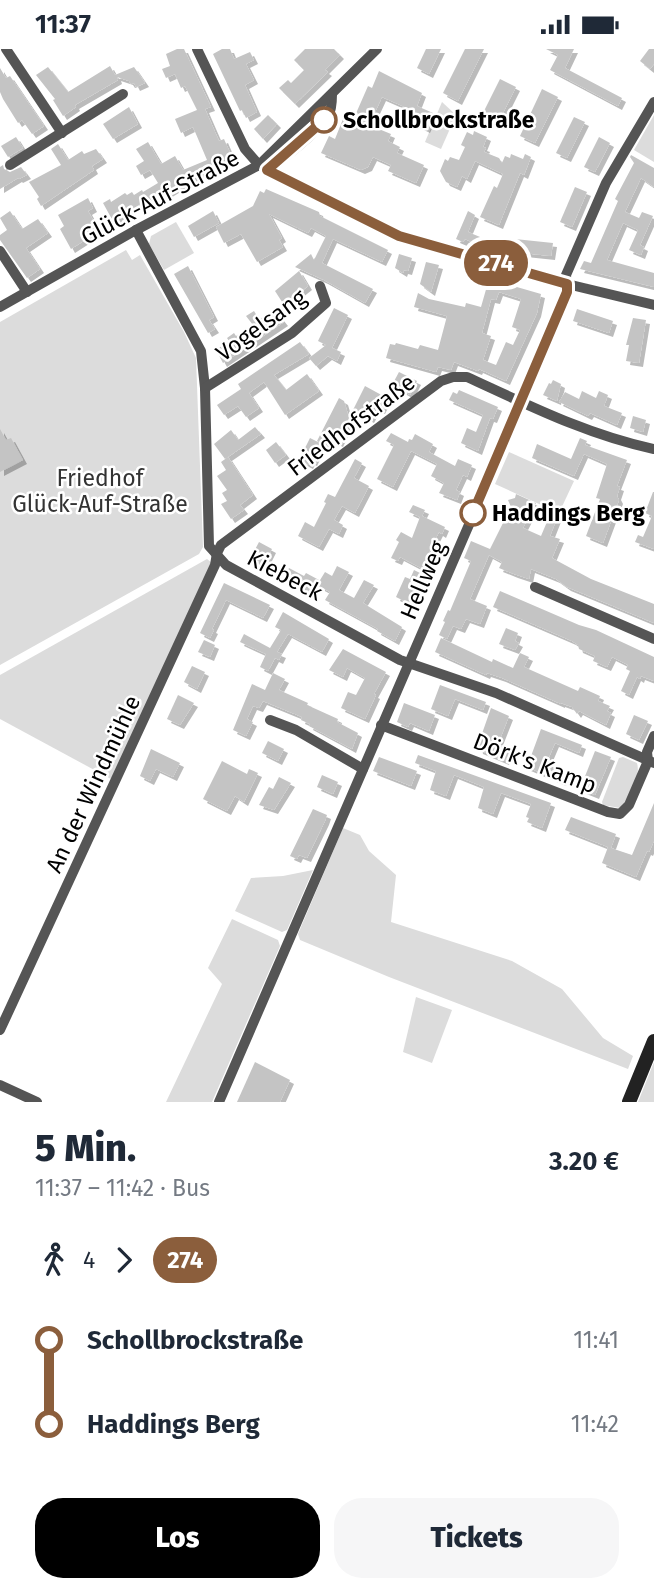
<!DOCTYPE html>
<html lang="de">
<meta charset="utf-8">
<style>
body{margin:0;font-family:"Fira Sans",sans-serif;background:#f6f6f7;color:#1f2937;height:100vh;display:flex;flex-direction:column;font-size:26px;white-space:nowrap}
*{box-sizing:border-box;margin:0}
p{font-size:23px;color:#747a83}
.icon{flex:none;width:38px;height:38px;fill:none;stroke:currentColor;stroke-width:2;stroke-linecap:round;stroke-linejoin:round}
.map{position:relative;height:1053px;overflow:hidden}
.details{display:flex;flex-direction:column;background:#fff;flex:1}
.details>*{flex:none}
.badge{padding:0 14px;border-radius:23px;font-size:24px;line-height:46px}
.map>.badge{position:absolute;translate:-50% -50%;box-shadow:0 0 0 4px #fff}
.legs{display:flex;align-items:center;gap:10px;height:77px;padding:0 35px;font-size:23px}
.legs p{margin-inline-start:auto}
.headline{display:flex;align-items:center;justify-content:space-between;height:119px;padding:0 35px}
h1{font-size:38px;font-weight:800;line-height:52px}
.primary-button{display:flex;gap:14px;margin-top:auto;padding:14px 35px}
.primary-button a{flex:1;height:80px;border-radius:28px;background:#000;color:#fff;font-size:28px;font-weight:800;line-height:80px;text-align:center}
.primary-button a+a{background:#f6f6f7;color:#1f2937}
ul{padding:0 35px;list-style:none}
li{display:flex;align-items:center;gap:24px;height:84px;font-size:26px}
li i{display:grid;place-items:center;width:10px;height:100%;margin:0 9px;background:currentColor}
li i::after{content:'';width:18px;height:18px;margin:-9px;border:5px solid;border-radius:50%;background:#fff}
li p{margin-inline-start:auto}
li:first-child i{background:linear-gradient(#0000 50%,currentColor 0)}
li:last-child i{background:linear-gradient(currentColor 50%,#0000 0)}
.status{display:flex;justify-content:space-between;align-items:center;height:49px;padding:0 35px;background:#fff;direction:ltr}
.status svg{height:19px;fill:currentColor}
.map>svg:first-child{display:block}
.green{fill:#dcdcdc}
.building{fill:#c4c4c4;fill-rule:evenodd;filter:url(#shadow)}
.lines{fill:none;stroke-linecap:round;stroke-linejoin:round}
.street{stroke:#555;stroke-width:10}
.secondary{stroke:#222;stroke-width:14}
.line-1-casing{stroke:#fff;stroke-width:16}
.line-1{stroke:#8b5e3c;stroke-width:10}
.stop-1-dot{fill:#fff;stroke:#8b5e3c;stroke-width:3.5}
.labels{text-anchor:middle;stroke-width:5;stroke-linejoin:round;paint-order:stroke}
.stop-label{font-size:23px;font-weight:bold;fill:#000;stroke:#fff;text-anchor:start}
.street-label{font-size:23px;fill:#000;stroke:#fff}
.park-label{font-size:23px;fill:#333;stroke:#fff}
</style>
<div class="status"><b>11:37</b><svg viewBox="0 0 49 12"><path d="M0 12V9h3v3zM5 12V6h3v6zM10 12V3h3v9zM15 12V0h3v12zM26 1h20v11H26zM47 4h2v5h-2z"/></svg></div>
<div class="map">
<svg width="654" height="1053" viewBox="0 0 654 1053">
<defs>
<filter id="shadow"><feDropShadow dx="4" dy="4" stdDeviation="0" flood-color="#0004"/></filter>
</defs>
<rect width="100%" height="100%" fill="#fff"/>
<g class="green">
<polygon points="442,53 456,66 441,100 425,93"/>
<polygon points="654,66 654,113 634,101"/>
<polygon points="176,173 194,204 164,221 149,195 151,187"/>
<polygon points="126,201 132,211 140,206 184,283 196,309 203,498 199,505 0,616 0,273"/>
<polygon points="509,403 574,432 559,464 495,435"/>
<polygon points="207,510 212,514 111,730 0,670 0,626"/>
<path d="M 623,708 L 637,714 C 641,728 630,748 620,759 L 603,756 L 602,753 L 619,709 Z"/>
<polygon points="343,779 360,786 369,802 396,826 391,873 512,912 562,940 603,989 633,1007 628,1020 389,928 300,891 298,885"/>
<polygon points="313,821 287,881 282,883 235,862 251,829 283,827"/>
<polygon points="232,870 278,891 280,897 212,1053 166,1053 222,935 208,919"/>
<polygon points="416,948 452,961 432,1014 403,1003"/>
<polygon points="654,1013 654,1053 638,1053"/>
</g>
<g class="building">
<polygon points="177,0 184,0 211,58 205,60 219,92 224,90 231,106 165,146 154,152 153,150 141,157 140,155 114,174 103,154 110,150 111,153 125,144 127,146 132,143 134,146 142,141 143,143 158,134 150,121 141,126 136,117 144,112 136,100 148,93 161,115 175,107 183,121 207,111 193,78 181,84 175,70 197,61 185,37 181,39 175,25 166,29 162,20 170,17 166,5"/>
<polygon points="222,0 230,0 234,10 250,3 254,11 246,15 254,31 245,36 257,63 246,69 242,61 240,62 213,5"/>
<polygon points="305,0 334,0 340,6 325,21 328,23 295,55 279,39 288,31 291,34 304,21 294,11"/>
<polygon points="426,0 441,0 429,25 417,19"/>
<polygon points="465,0 484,0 458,52 443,44"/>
<polygon points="546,0 574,0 565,19 622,49 618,57 550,21 558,6"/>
<polygon points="649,0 654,0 654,15 650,20 640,12"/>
<polygon points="110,17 115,26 134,18 145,34 136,38 134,34 131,35 129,32 117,28 118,31 75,56 76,58 63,67 53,51 55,50 36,26 48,18 68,43"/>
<polygon points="0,19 6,29 10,27 44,77 32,85 22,71 18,74 3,50 0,43"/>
<polygon points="379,22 422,44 417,57 433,64 426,80 410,72 414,62 382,48 369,76 391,85 388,92 400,98 397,104 424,116 416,134 388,122 391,116 373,108 368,118 361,121 321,104 329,87 335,90 345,65 354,69 368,37 372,39"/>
<polygon points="500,30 516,38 497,76 481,68"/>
<polygon points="542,40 558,48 535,94 520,87"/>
<polygon points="129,58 138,75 113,90 103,75"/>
<polygon points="268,66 277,75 263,90 254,80"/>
<polygon points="574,68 585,73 567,109 556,104"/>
<polygon points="474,82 487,88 483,98 486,99 484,103 499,109 502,114 505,107 510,109 511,105 523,110 525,105 531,108 524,126 520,124 499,176 480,168 494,137 497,139 503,125 475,112 467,130 462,127 457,138 446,133 440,122 445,110 448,112 450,108 459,111 465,98 461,96 467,83 473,86"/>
<polygon points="16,88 23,99 8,108 1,97"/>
<polygon points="599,88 610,94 595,123 584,118"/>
<polygon points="58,95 68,111 82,102 84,105 96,100 103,110 92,117 94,121 41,157 37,150 39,148 29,133 61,116 51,100"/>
<polygon points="631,106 654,119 654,138 641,129 625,163 639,169 642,163 653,167 640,196 644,198 641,206 629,201 638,181 623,174 607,211 654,224 654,238 580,220 584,212 591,214 618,152 615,150 634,114 630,108"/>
<polygon points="3,116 4,120 10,123 21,118 27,126 19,130 18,129 0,140 0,118"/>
<polygon points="575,138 587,143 572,178 560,173"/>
<polygon points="266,140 319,163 320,167 388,201 382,213 333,190 322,214 373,240 365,254 324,231 295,218 311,205 314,211 326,187 311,179 308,184 269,165 282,189 279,191 283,198 257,213 241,185 224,194 216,178 253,157 260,142 264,144"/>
<polygon points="88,149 93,159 88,162 99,182 71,200 60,180 64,177 58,166"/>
<polygon points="10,162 22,180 38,170 48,184 26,199 40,220 27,229 0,191 0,186 7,181 0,169"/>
<polygon points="213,162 219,174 194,188 188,177"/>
<polygon points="468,162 475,166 468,183 497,195 494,203 465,190 463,193 456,190"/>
<polygon points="515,190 553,194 551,207 513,203"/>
<polygon points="399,205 412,209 408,222 404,221 403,224 395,219"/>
<polygon points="426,213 439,216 431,243 420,235"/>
<polygon points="188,217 214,268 209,271 215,280 208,284 174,225"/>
<polygon points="299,222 308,237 284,256 275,242"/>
<path d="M 489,230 L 541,245 L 537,264 L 506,332 L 479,320 L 478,322 L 454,313 L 451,321 L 438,318 L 436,323 L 386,309 L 390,295 L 395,296 L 396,294 L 418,300 L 420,296 L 438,301 L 447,267 L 414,258 L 418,244 L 429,250 L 465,258 L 466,254 L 481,258 ZM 499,243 L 521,250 L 512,278 L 520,281 L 513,296 L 506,293 L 496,316 L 483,311 L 491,287 L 482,284 L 491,250 L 496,251 Z"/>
<polygon points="334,259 348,266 332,299 341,303 337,312 328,307 316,317 309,309 326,296 318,292"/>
<polygon points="577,260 613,272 609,284 573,272"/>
<polygon points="254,262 259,270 276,263 284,273 223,314 216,301 229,292 227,289 234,284 236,287 253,276 246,267"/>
<polygon points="633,269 646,271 639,314 626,312 629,296 626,296"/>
<polygon points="300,293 309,305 274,326 286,341 307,325 319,342 285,366 264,333 249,344 259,359 246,368 238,357 224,366 217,356 241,340 238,335"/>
<polygon points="399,323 417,332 410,346 392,336"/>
<polygon points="553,331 561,335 557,352 543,346 549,334 551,335"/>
<polygon points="365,337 387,349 381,361 376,359 370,370 353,361"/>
<polygon points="459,341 498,358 493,370 490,369 478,402 461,394 467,379 476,383 483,366 449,351 453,343 457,345"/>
<polygon points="582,342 596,349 599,342 608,346 604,357 622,364 617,376 590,364 588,367 559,353 565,343 579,350"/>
<polygon points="339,349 344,352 350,372 339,394 331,390 327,398 322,395 313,413 311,412 309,416 299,411 310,389 322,395 317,392"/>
<polygon points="633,367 646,371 643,383 630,379"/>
<polygon points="255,378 261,385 225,410 214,395 231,381 238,391"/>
<polygon points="0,380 6,391 11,389 23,411 0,423"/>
<polygon points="391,384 408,393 409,390 412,391 415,385 433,395 429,403 455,417 458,410 472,416 467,428 463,426 456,441 460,443 457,451 439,444 444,434 431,427 437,415 411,402 393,438 377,430 394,396 386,392"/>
<polygon points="580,389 587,392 585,396 627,411 617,437 620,438 617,447 619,451 603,494 586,487 600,450 596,449 607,415 584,405 574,427 532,409 537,395 571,410"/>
<polygon points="276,393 286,406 275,414 266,401"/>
<polygon points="228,408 253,446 240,456 244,461 231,470 221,455 227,452 222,444 227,441 217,427 226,421 221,413"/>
<polygon points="355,410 362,414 354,429 369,437 355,464 342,457 334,471 343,476 339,485 329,480 319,498 298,487 305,473 314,478 326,454 324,453 328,445 335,448"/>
<polygon points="653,443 654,443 654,500 635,493 638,486 643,488 652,467 645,464"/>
<polygon points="516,445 536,454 523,479 541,487 552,461 559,464 550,487 560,490 552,509 591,530 654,555 654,574 567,538 556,530 531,520 529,530 514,525 499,519 502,513 489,506 470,550 487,557 480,575 466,570 461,580 453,577 447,590 439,586 445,573 443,572 448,561 450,562 471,512 464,509 471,492 490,500 511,458 508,451 515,449"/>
<polygon points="413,456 425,461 422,467 445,478 442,485 439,483 421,519 400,508 398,512 391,509 399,493 396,491 401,483 412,489 420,468 409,463"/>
<polygon points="259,493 272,500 267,510 265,509 259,517 249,512"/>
<polygon points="337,517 349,523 339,541 354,549 364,531 374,536 363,554 402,578 395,592 377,582 378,580 325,551 330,543 317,536 325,523 332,527"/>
<polygon points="289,519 304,527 306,524 319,531 312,545 283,531"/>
<polygon points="414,521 428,528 424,536 417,532 408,554 396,548 405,528 410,530"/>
<polygon points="224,534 270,556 263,569 226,551 212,580 214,581 210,589 200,584"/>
<polygon points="500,542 579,576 596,581 654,608 654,632 641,627 640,630 637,628 629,646 621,642 630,622 626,620 628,616 612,608 607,618 593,612 595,607 579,600 578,596 572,592 493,558"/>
<polygon points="283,563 329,590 322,603 288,585 277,603 282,605 279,611 275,609 268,622 260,618 266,605 240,593 244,585 270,599 281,581 275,578"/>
<polygon points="506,579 518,584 515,592 519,594 515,601 499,595"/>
<polygon points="441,589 492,613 493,610 513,619 520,604 529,608 524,618 578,642 580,638 600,647 598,652 610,657 607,662 611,664 606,676 579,662 577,665 572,658 561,654 561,655 502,629 487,624 486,626 435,603"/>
<polygon points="204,591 215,596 210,608 198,603"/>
<polygon points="343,600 386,623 374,645 376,646 365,670 341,659 348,643 356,646 365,629 347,619 343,628 329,621"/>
<polygon points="192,617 205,623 197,640 184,633"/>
<polygon points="273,624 285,630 279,641 308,654 307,656 338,670 337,673 358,684 352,700 309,677 310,675 301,671 302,668 263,652 259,659 253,657 247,670 253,673 246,687 233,681 252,635 265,641"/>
<polygon points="440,636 486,653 483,661 455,650 448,667 431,660"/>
<polygon points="178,646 194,654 180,676 167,670"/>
<polygon points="404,654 435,666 429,682 410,674 408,678 397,673"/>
<polygon points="491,659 509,667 498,695 515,702 512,710 507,708 505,712 479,701 478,696"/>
<polygon points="634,666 648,672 639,691 626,685"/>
<polygon points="541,680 582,696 579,704 555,694 546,715 566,723 562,733 527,718"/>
<polygon points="268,692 284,700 278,712 262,704"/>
<polygon points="151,700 180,714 173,728 156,720 150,732 140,727"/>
<polygon points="595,702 611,708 595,746 580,740"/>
<polygon points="418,706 551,754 542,779 527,773 529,769 526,768 531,755 501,744 493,765 478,759 484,738 454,726 446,747 430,741 436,722 415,714"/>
<polygon points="379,708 417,722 411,737 373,722"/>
<polygon points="222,712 247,725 249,720 258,724 244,753 235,747 227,762 203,750"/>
<polygon points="322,726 338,733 333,745 317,738"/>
<polygon points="279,728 291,734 274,761 259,756 269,738 273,740"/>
<polygon points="654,754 654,792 649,803 647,802 636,828 602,814 608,798 565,781 571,768 616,785 611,799 632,806"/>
<polygon points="313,760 327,766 325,772 307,809 299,806 297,810 290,807"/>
<polygon points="255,1013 290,1031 280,1053 237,1053"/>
</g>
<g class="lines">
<g class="street">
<polyline points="6,0 62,84"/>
<polyline points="197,0 245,100 259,116 399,187 567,235 654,256"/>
<polyline points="10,116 123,45"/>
<path d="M 267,121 C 284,110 316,84 328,67 C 332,61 332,52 332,45"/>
<polyline points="136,181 201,302 205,339 209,497 226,516 400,611 496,644 654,714"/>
<polyline points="0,202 27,243"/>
<polyline points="0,258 136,181 259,116 377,0"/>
<polyline points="205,339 292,284 326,254 320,237"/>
<polyline points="535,538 654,590"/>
<polyline points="270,671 296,681 363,720"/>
<polyline points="381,676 608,763 620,765 629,756 648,712 647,703 654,687"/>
<path d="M 0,981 L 215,516 L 217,504 L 221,496 L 441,332 L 453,328 L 467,328 C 528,356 588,386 654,400"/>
<polyline points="0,1036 37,1053"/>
<polyline points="219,1053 510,381 567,243 566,226 606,134 654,53"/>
</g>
<polyline class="secondary" points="629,1053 654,992"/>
</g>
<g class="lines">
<defs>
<polyline id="line-1" points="324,71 267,121 399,187 567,235 567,243 473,464"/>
</defs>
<use href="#line-1" class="line-1-casing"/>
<use href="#line-1" class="line-1"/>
</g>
<g class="stop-1-dot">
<circle cx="324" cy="71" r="12"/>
<circle cx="473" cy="464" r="12"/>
</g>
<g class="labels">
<g class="stop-label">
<text x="343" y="79">Schollbrockstraße</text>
<text x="492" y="472">Haddings Berg</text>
</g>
<g class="street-label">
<text transform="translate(160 148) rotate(-28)" y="8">Glück-Auf-Straße</text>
<text transform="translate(261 276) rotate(-36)" y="8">Vogelsang</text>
<text transform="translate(351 376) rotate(-37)" y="8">Friedhofstraße</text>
<text transform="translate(285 526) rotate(28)" y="8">Kiebeck</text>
<text transform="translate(423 531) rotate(-67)" y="8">Hellweg</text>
<text transform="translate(535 714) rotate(21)" y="8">Dörk's Kamp</text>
<text transform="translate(93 735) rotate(-65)" y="8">An der Windmühle</text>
</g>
<g class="park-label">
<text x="100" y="437">Friedhof<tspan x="100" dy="26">Glück-Auf-Straße</tspan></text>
</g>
</g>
</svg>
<b class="badge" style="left:496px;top:214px;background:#8b5e3c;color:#fff">274</b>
</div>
<section class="details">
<div class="headline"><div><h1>5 Min.</h1><p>11:37 – 11:42 · Bus</p></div><b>3.20 €</b></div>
<div class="legs"><svg class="icon" aria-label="walk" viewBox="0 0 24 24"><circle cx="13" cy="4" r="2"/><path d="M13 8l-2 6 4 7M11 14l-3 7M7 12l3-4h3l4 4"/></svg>4<svg class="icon" aria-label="forward" viewBox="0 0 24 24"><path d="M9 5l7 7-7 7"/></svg><b class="badge" style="background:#8b5e3c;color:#fff">274</b></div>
<ul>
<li><i style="color:#8b5e3c"></i><b>Schollbrockstraße</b><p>11:41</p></li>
<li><i style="color:#8b5e3c"></i><b>Haddings Berg</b><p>11:42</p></li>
</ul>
<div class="primary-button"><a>Los</a><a>Tickets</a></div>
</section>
